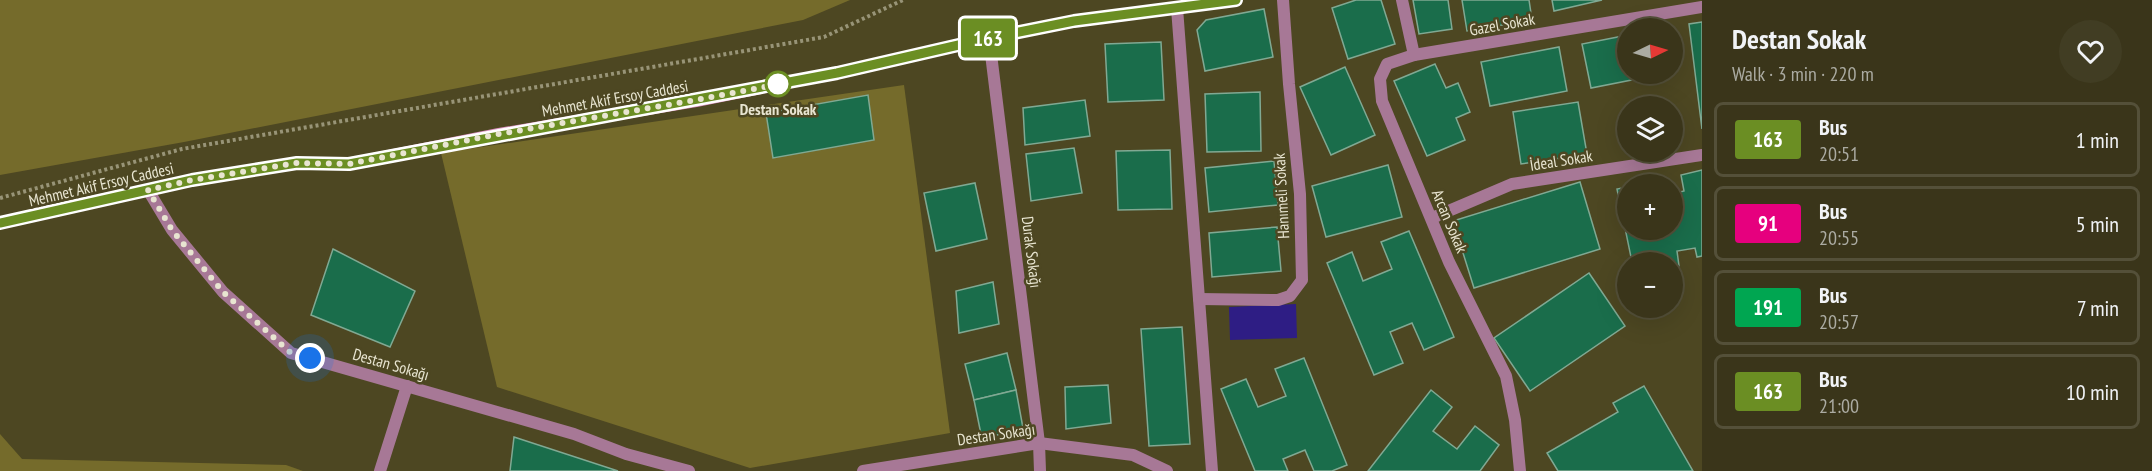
<!DOCTYPE html>
<meta charset="utf-8">
<style>
body{margin:0;font-family:"PT Sans Narrow",sans-serif;background:#413d23;color:#f1f3f6;height:100vh;display:flex;flex-direction:column;font-size:22px;white-space:nowrap}
*{box-sizing:border-box;margin:0}
p{font-size:20px;color:#ababa2}
.icon{flex:none;width:33px;height:33px;fill:none;stroke:currentColor;stroke-width:2;stroke-linecap:round;stroke-linejoin:round}
.map{position:relative;flex:1;overflow:hidden}
.panel{display:flex;flex-direction:column;background:#3a351a;width:450px}
.panel>*{flex:none}
.badge{padding:0 12px;border-radius:4px;font-size:21px;line-height:39px}
.needle{width:39px;rotate:85deg}
.tools{position:absolute;left:1617px;top:18px;display:grid;gap:12px}
.tools a{display:grid;place-items:center;width:66px;height:66px;border-radius:50%;background:#3a351a;box-shadow:0 6px 24px #0002,0 0 0 2px #545039;font-size:30px}
.you{position:absolute;width:30px;height:30px;margin:-15px;border:4px solid #fff;border-radius:50%;background:#1a73e8;box-shadow:0 0 0 9px #1a73e833}
.map>.badge{position:absolute;translate:-50% -50%;box-shadow:0 0 0 3px #fff}
.round{display:grid;place-items:center;flex:none;width:63px;height:63px;border-radius:32px;background:#413d23}
.head{display:flex;align-items:center;justify-content:space-between;height:102px;padding:0 30px}
h1{font-size:28px;font-weight:800;line-height:45px}
ul{padding:0;list-style:none}
li{display:flex;align-items:center;gap:18px;height:75px;margin:0 12px 9px;padding:0 18px;border:3px solid #545039;border-radius:9px}
li div{flex:1}
li b{display:block;font-size:22px}
li em{font-style:normal}
li .badge{min-width:66px;font-weight:700;text-align:center}
main{display:flex;flex:1;min-height:0}
.map>svg:first-child{display:block}
.green{fill:#756b2b}
.water{fill:#2e1d84}
.building{fill:#1a6d4b;stroke:#80a993;stroke-width:1.5}
.lines{fill:none;stroke-linecap:round;stroke-linejoin:round}
.path{stroke:#989477;stroke-width:4;stroke-dasharray:3 3;stroke-linecap:butt}
.lane{stroke:#a77896;stroke-width:12}
.street{stroke:#a77896;stroke-width:12}
.secondary{stroke:#dc92c2;stroke-width:12}
.line-casing{stroke:#fff;stroke-width:14}
.line{stroke:#6b8e23;stroke-width:9}
.walk{stroke:#e8e5d1;stroke-width:6;stroke-dasharray:0 10.8}
.stop-dot{fill:#fff;stroke:#6b8e23;stroke-width:3}
.labels{text-anchor:middle;stroke-width:5;stroke-linejoin:round;paint-order:stroke}
.street-label{font-size:16px;fill:#e8e5d1;stroke:#4d4722}
.stop-label{font-size:16px;font-weight:bold;fill:#e8e5d1;stroke:#4d4722}
</style>
<main>
<div class="map">
<svg width="1702" height="471" viewBox="0 0 1702 471">
<rect width="100%" height="100%" fill="#4d4722"/>
<g class="green">
<polygon points="0,0 850,0 803,20 184,142 0,175"/>
<polygon points="904,85 950,433 750,468 497,387 441,153"/>
<polygon points="0,434 22,459 286,465 303,471 0,471"/>
</g>
<polygon class="water" points="1296,304 1297,338 1230,340 1229,307"/>
<g class="building">
<polygon points="1356,0 1381,0 1395,44 1348,59 1332,8"/>
<polygon points="1413,0 1448,0 1452,29 1419,34"/>
<polygon points="1462,0 1529,0 1532,20 1467,31"/>
<polygon points="1552,0 1602,0 1554,11"/>
<polygon points="1264,9 1273,57 1205,71 1197,30 1206,20"/>
<polygon points="1702,22 1702,129 1689,24"/>
<polygon points="1628,35 1628,74 1662,74 1591,88 1582,44"/>
<polygon points="1161,42 1164,100 1108,102 1105,44"/>
<polygon points="1559,47 1567,91 1490,106 1481,62"/>
<polygon points="1435,64 1446,88 1458,83 1470,112 1456,118 1465,140 1427,156 1394,81"/>
<polygon points="1345,67 1375,135 1331,155 1300,87"/>
<polygon points="1260,92 1261,151 1207,152 1205,94"/>
<polygon points="868,95 874,140 773,158 766,113"/>
<polygon points="1085,100 1090,136 1025,145 1023,108"/>
<polygon points="1578,102 1587,154 1521,164 1513,112"/>
<polygon points="1074,148 1082,193 1031,201 1026,154"/>
<polygon points="1170,150 1172,209 1118,210 1116,151"/>
<polygon points="1274,161 1278,205 1209,212 1205,168"/>
<polygon points="1388,165 1402,217 1326,237 1312,186"/>
<polygon points="1702,170 1702,256 1697,257 1695,248 1677,251 1679,266 1672,268 1672,262 1632,262 1617,189 1628,187 1628,230 1672,230 1672,194 1684,191 1681,175"/>
<polygon points="1664,179 1665,184 1639,184"/>
<polygon points="1580,182 1600,249 1474,288 1453,221"/>
<polygon points="975,183 987,239 936,251 924,193"/>
<polygon points="1277,227 1281,271 1212,277 1209,233"/>
<polygon points="1409,231 1454,337 1424,350 1412,323 1390,332 1403,363 1374,375 1327,263 1352,252 1363,281 1392,269 1381,242"/>
<polygon points="333,249 415,291 390,347 311,315"/>
<polygon points="1589,273 1625,326 1530,391 1494,338"/>
<polygon points="993,282 999,324 959,333 956,291"/>
<polygon points="1182,327 1190,444 1149,446 1141,329"/>
<polygon points="1007,353 1016,390 974,400 965,364"/>
<polygon points="1304,358 1347,465 1332,471 1314,471 1305,450 1283,459 1288,471 1255,471 1221,389 1246,379 1258,407 1286,396 1275,369"/>
<polygon points="1108,385 1111,423 1066,429 1065,387"/>
<polygon points="1644,386 1693,471 1558,471 1547,453 1618,412 1613,403"/>
<polygon points="1016,390 1023,428 982,439 974,400"/>
<polygon points="1431,390 1452,407 1433,431 1457,449 1475,426 1499,445 1480,471 1368,471"/>
<polygon points="514,437 618,471 510,471"/>
</g>
<g class="lines">
<polyline class="path" points="0,198 182,149 824,37 903,0"/>
<polyline class="lane" points="380,471 407,386"/>
<g class="street">
<polyline points="1402,0 1414,55 1387,64 1380,79 1382,101 1449,262 1506,376 1515,420 1520,471"/>
<polyline points="1177,8 1212,471"/>
<polyline points="989,38 1039,443 1040,471"/>
<polyline points="1414,55 1702,7"/>
<polyline points="148,190 172,230 223,292 291,353 574,434 626,454 689,471"/>
<polyline points="1432,218 1512,184 1702,155"/>
<polyline points="1199,299 1278,300 1290,296 1302,280 1300,194 1289,84 1283,0"/>
<polyline points="863,471 1039,443 1133,455 1167,471"/>
</g>
<polyline class="secondary" points="0,223 192,180 297,163 349,164 499,134 696,101 860,68 989,38 1074,21 1236,0"/>
</g>
<g class="lines">
<defs>
<polyline id="line" points="0,223 192,180 297,163 349,164 837,73 989,38 1074,21 1236,0"/>
</defs>
<use href="#line" class="line-casing"/>
<use href="#line" class="line"/>
<polyline class="walk" points="310,358 291,353 223,292 172,230 148,190 192,180 297,163 349,164 499,134 696,100 790,82 778,84"/>
</g>
<circle class="stop-dot" cx="778" cy="84" r="12"/>
<g class="labels">
<g class="street-label">
<text transform="translate(1502 24) rotate(-10)" y="6">Gazel Sokak</text>
<text transform="translate(615 98) rotate(-10)" y="6">Mehmet Akif Ersoy Caddesi</text>
<text transform="translate(1561 160) rotate(-9)" y="6">İdeal Sokak</text>
<text transform="translate(101 184) rotate(-13)" y="6">Mehmet Akif Ersoy Caddesi</text>
<text transform="translate(1281 196) rotate(-93)" y="6">Hanımeli Sokak</text>
<text transform="translate(1450 221) rotate(67)" y="6">Arcan Sokak</text>
<text transform="translate(1032 252) rotate(83)" y="6">Durak Sokağı</text>
<text transform="translate(391 364) rotate(16)" y="6">Destan Sokağı</text>
<text transform="translate(996 434) rotate(-8)" y="6">Destan Sokağı</text>
</g>
<g class="stop-label">
<text x="778" y="115">Destan Sokak</text>
</g>
</g>
</svg>
<div class="tools">
<a><svg class="needle" viewBox="-14 -14 28 28"><path d="M0-13l5 13h-10z" fill="#e53935"/><path d="M0 13l5-13h-10z" fill="#ababa2"/></svg></a>
<a><svg class="icon" aria-label="layers" viewBox="0 0 24 24"><path d="M12 4l9 5-9 5-9-5zM3 14l9 5 9-5"/></svg></a>
<a>+</a>
<a>−</a>
</div>
<div class="you" style="left:310px;top:358px"></div>
<b class="badge" style="left:988px;top:38px;background:#6b8e23;color:#fff">163</b>
</div>
<section class="panel">
<div class="head"><div><h1>Destan Sokak</h1><p>Walk · 3 min · 220 m</p></div><a class="round"><svg class="icon" aria-label="heart" viewBox="0 0 24 24"><path d="M12 20l-8-8c-3-5 5-10 8-4 3-6 11-1 8 4z"/></svg></a></div>
<ul>
<li><span class="badge" style="background:#6b8e23;color:#fff">163</span><div><b>Bus</b><p>20:51</p></div><em>1 min</em></li>
<li><span class="badge" style="background:#e6007e;color:#fff">91</span><div><b>Bus</b><p>20:55</p></div><em>5 min</em></li>
<li><span class="badge" style="background:#00a651;color:#fff">191</span><div><b>Bus</b><p>20:57</p></div><em>7 min</em></li>
<li><span class="badge" style="background:#6b8e23;color:#fff">163</span><div><b>Bus</b><p>21:00</p></div><em>10 min</em></li>
</ul>
</section>
</main>
